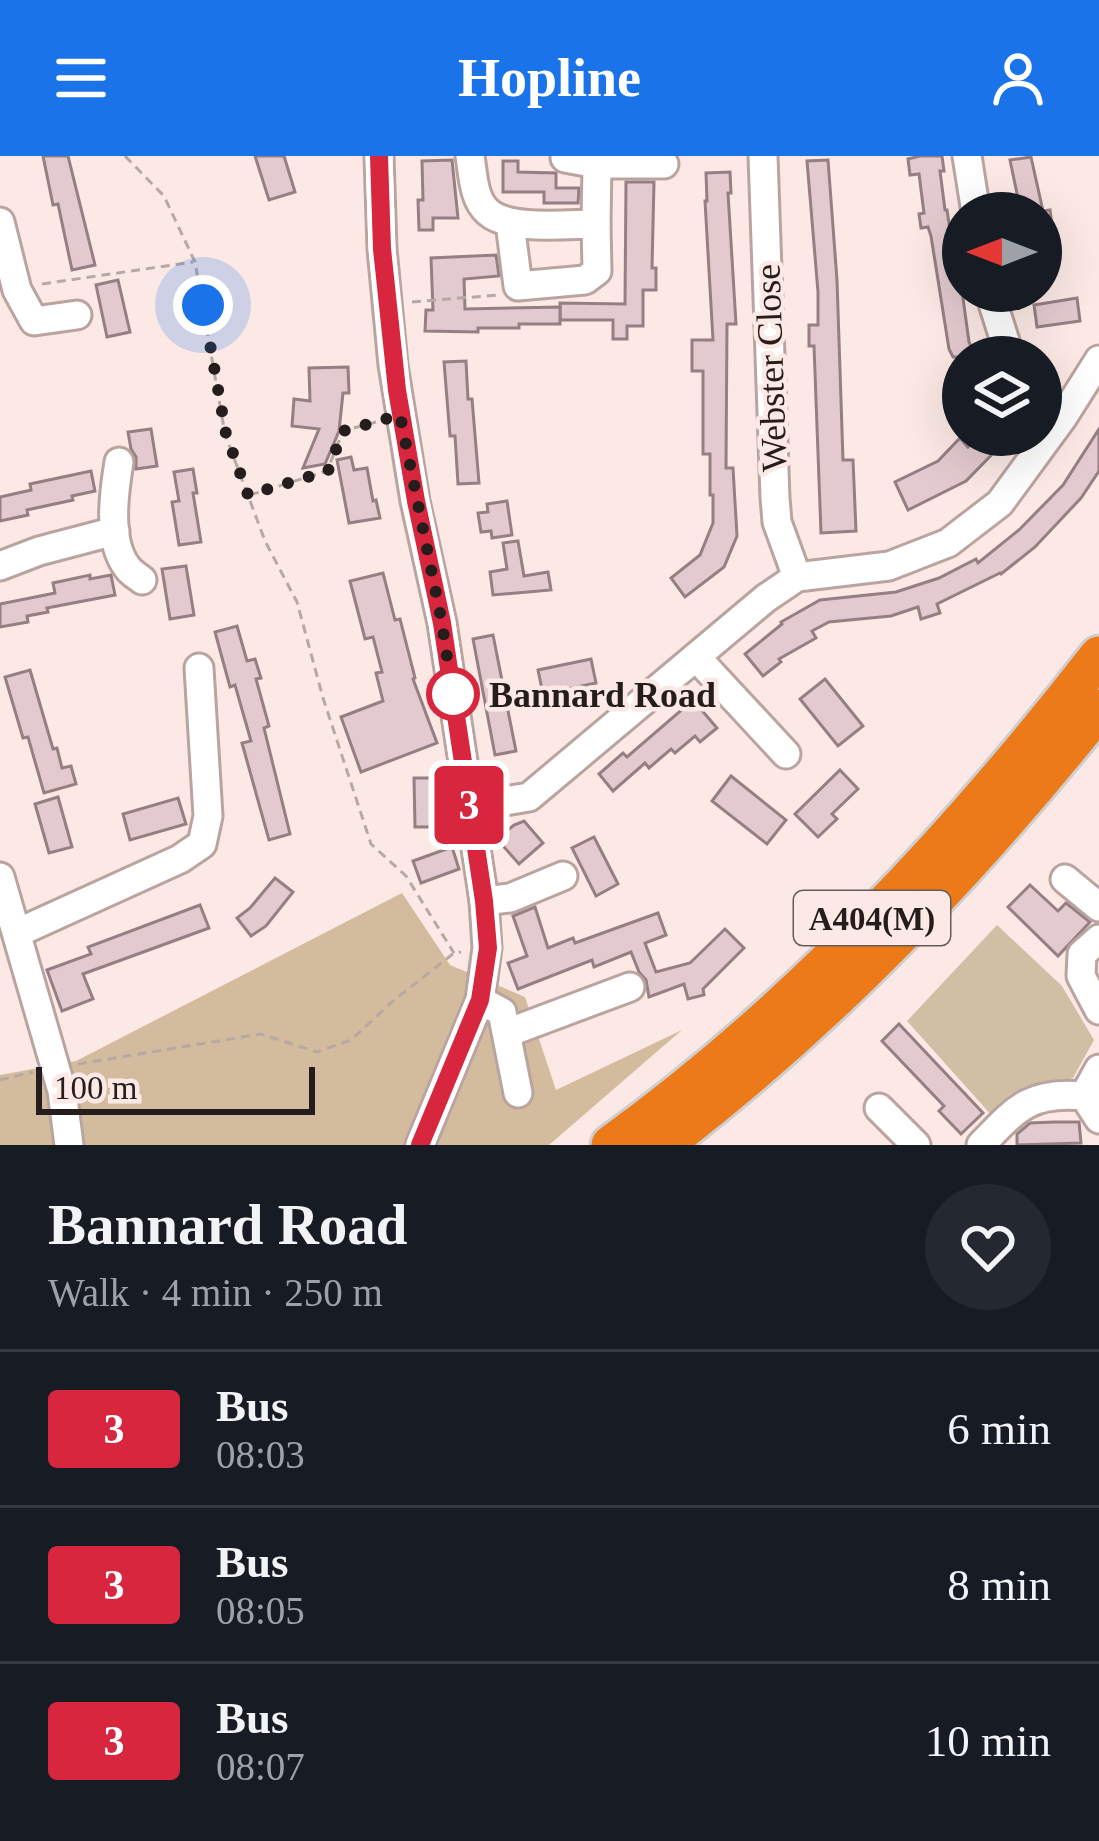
<!DOCTYPE html>
<meta charset="utf-8">
<style>
body{margin:0;font-family:Georgia,serif;background:#242831;color:#f1f3f6;height:100vh;display:flex;flex-direction:column;font-size:45px;white-space:nowrap}
*{box-sizing:border-box;margin:0}
p{font-size:39px;color:#9ea1a6}
.icon{flex:none;width:66px;height:66px;fill:none;stroke:currentColor;stroke-width:2;stroke-linecap:round;stroke-linejoin:round}
.map{position:relative;height:989px;overflow:hidden}
.panel{display:flex;flex-direction:column;background:#171b24;flex:1}
.panel>*{flex:none}
.badge{padding:0 24px;border-radius:9px;font-size:42px;line-height:78px}
.needle{width:78px;rotate:270deg}
.tools{position:absolute;left:942px;top:36px;display:grid;gap:24px}
.tools a{display:grid;place-items:center;width:120px;height:120px;border-radius:50%;background:#171b24;box-shadow:0 12px 48px #0002;font-size:60px}
.scale{position:absolute;left:36px;bottom:30px;width:279px;box-sizing:border-box;padding-left:12px;border:6px solid #251d1b;border-top:0;font-size:33px;line-height:42px;white-space:nowrap;color:#251d1b;-webkit-text-stroke:9px #fce9e5;paint-order:stroke}
.you{position:absolute;width:60px;height:60px;margin:-30px;border:9px solid #fff;border-radius:50%;background:#1a73e8;box-shadow:0 0 0 18px #1a73e833}
.map>.badge{position:absolute;translate:-50% -50%;box-shadow:0 0 0 6px #fff}
.round{display:grid;place-items:center;flex:none;width:126px;height:126px;border-radius:63px;background:#242831}
.head{display:flex;align-items:center;justify-content:space-between;height:204px;padding:0 48px}
h1{font-size:57px;font-weight:700;line-height:90px}
ul{padding:0;list-style:none}
li{display:flex;align-items:center;gap:36px;height:156px;padding:0 48px;border-top:3px solid #363941}
li div{flex:1}
li b{display:block;font-size:45px}
li em{font-style:normal}
li .badge{min-width:132px;font-weight:700;text-align:center}
header{display:flex;justify-content:space-between;align-items:center;height:156px;padding:0 48px;background:#1a73e8;color:#fff;font-size:54px;font-weight:700}
.map>svg:first-child{display:block}
.green{fill:#d0bea5}
.forest{fill:#d3bc9d}
.building{fill:#e3cace;stroke:#957f82;stroke-width:3}
.lines{fill:none;stroke-linecap:round;stroke-linejoin:round}
.minor-casing{stroke:#baa49f;stroke-width:33}
.highway-casing{stroke:#cfcdcd;stroke-width:45}
.path{stroke:#b7a8a4;stroke-width:3;stroke-dasharray:9 6;stroke-linecap:butt}
.minor{stroke:#fff;stroke-width:27}
.highway{stroke:#ed7a18;stroke-width:39}
.line-casing{stroke:#fff;stroke-width:27}
.line{stroke:#d7263d;stroke-width:18}
.walk{stroke:#251d1b;stroke-width:12;stroke-dasharray:0 21.6}
.stop-dot{fill:#fff;stroke:#d7263d;stroke-width:6}
.labels{text-anchor:middle;stroke-width:9;stroke-linejoin:round;paint-order:stroke}
.shield{fill:#fce9e5;stroke:#665a58;stroke-width:3}
.shield-label{font-size:33px;font-weight:bold;fill:#251d1b}
.street-label{font-size:36px;fill:#251d1b;stroke:#fce9e5}
.stop-label{font-size:36px;font-weight:bold;fill:#251d1b;stroke:#fce9e5;text-anchor:start}
</style>
<header><svg class="icon" aria-label="menu" viewBox="0 0 24 24"><path d="M4 6h16M4 12h16M4 18h16"/></svg>Hopline<svg class="icon" aria-label="person" viewBox="0 0 24 24"><circle cx="12" cy="8" r="4"/><path d="M4 21q1-7 8-7t8 7"/></svg></header>
<div class="map">
<svg width="1099" height="989" viewBox="0 0 1099 989">
<rect width="100%" height="100%" fill="#fce9e5"/>
<polygon class="green" points="997,769 1062,830 1094,884 1073,922 1026,935 994,962 907,865"/>
<polygon class="forest" points="402,737 450,809 525,841 556,934 682,874 549,989 0,989 0,919 76,905"/>
<g class="building">
<polygon points="43,0 68,0 95,109 72,114 58,48 53,49"/>
<polygon points="255,0 284,0 295,36 269,44"/>
<polygon points="920,0 942,0 944,15 940,15 945,54 947,54 957,120 960,120 969,186 977,201 953,201 949,193 931,80 928,71 921,72 919,58 924,57 919,18 910,19 908,3"/>
<polygon points="1031,1 1043,55 1050,54 1056,99 1041,101 1041,57 1021,57 1010,4"/>
<polygon points="452,4 458,62 433,62 433,74 419,74 418,44 423,44 422,5"/>
<polygon points="828,4 837,124 843,304 853,304 856,375 821,377 814,190 809,190 809,169 818,169 818,136 807,5"/>
<polygon points="503,5 518,5 518,16 556,17 556,32 579,32 578,47 544,47 544,36 503,36"/>
<polygon points="730,16 731,37 728,37 736,168 727,168 726,312 733,312 737,380 724,411 685,441 671,422 700,399 713,367 713,339 710,339 710,298 703,298 703,215 692,215 692,184 713,184 705,45 707,45 706,17"/>
<polygon points="626,26 654,26 652,112 656,112 656,134 643,134 643,170 627,170 627,183 613,183 613,164 560,164 560,147 625,148"/>
<polygon points="496,99 499,120 464,123 465,153 560,151 560,168 519,168 519,172 478,172 478,176 425,175 426,154 433,154 431,102"/>
<polygon points="118,124 130,176 107,181 96,129"/>
<polygon points="1077,142 1080,165 1037,171 1034,149"/>
<polygon points="466,205 468,243 472,243 479,327 458,328 455,280 450,280 444,206"/>
<polygon points="348,211 349,237 343,237 339,275 325,308 303,312 319,273 292,270 294,243 310,245 309,212"/>
<polygon points="151,273 157,310 136,313 136,301 131,293 128,276"/>
<polygon points="1099,273 1099,315 1081,342 1035,391 1001,418 1000,417 937,448 940,457 921,463 918,451 891,460 829,466 812,475 816,482 779,503 781,506 763,520 745,498 782,468 781,466 820,444 896,436 939,422 976,403 978,407 1020,373 1063,329"/>
<polygon points="980,279 1011,279 966,325 908,354 895,326 938,305 960,282 968,291"/>
<polygon points="351,301 354,314 367,312 373,345 376,344 380,362 349,367 337,304"/>
<polygon points="193,313 197,337 193,337 201,386 179,389 172,346 179,345 174,316"/>
<polygon points="91,315 95,335 72,340 73,344 27,354 28,359 0,365 0,341 31,334 30,328"/>
<polygon points="507,345 512,379 492,382 491,375 481,376 478,357 488,356 487,348"/>
<polygon points="518,385 524,420 548,416 551,434 493,439 490,416 507,413 503,387"/>
<polygon points="186,410 194,459 170,463 162,413"/>
<polygon points="383,417 395,464 400,463 415,522 413,523 437,587 361,616 341,561 383,545 376,517 382,516 373,481 365,483 350,425"/>
<polygon points="90,419 90,423 111,419 115,439 47,452 48,456 27,460 28,466 0,471 0,448 55,437 53,427"/>
<polygon points="237,470 247,505 255,503 261,522 256,523 269,570 264,572 290,678 269,684 242,587 251,585 235,529 230,531 215,476"/>
<polygon points="493,479 516,595 495,599 473,483"/>
<polygon points="591,503 596,527 543,538 538,514"/>
<polygon points="30,514 53,593 57,592 62,612 71,610 76,628 44,637 28,581 23,582 5,521"/>
<polygon points="825,523 863,570 838,590 800,543"/>
<polygon points="693,544 717,572 700,586 695,580 675,597 671,593 649,612 645,607 613,635 599,618 623,597 627,601"/>
<polygon points="840,614 858,633 832,658 837,663 818,681 795,658"/>
<polygon points="731,620 786,664 767,688 712,645"/>
<polygon points="414,622 437,622 438,671 415,671"/>
<polygon points="58,641 72,691 49,697 35,648"/>
<polygon points="178,642 186,668 130,684 123,658"/>
<polygon points="524,665 543,687 519,708 497,683 514,669"/>
<polygon points="594,681 618,728 596,740 572,692"/>
<polygon points="452,691 459,713 421,727 413,705"/>
<polygon points="275,722 293,736 266,770 251,780 237,762 250,752"/>
<polygon points="1030,729 1058,755 1066,747 1090,766 1058,800 1008,751"/>
<polygon points="200,749 209,772 83,818 93,843 62,855 47,814 91,798 88,791"/>
<polygon points="535,751 548,792 573,782 575,787 658,757 666,779 645,787 656,816 690,807 725,773 744,792 703,833 704,839 688,843 684,828 649,841 646,824 639,816 631,796 594,811 592,804 518,833 508,807 527,800 513,760"/>
<polygon points="899,868 983,957 961,978 939,955 944,950 882,885"/>
<polygon points="1054,966 1079,966 1081,987 1017,989 1017,978 1030,967"/>
</g>
<g class="lines">
<defs>
<g id="minor">
<polyline points="379,0 382,93 393,209 415,345 442,467 484,745 487,792 480,844 420,989"/>
<path d="M 470,0 C 473,18 473,43 488,56 C 509,75 568,68 596,68 L 597,115 L 585,124 L 518,130 L 510,67"/>
<polyline points="763,0 775,342 777,366 797,421"/>
<polyline points="967,0 976,57"/>
<polyline points="565,2 597,8 664,8"/>
<polyline points="0,66 17,134 34,165 77,159"/>
<polyline points="596,68 597,8"/>
<polyline points="989,135 1010,201"/>
<path d="M 119,306 C 114,336 107,385 127,411 C 131,417 137,420 142,424"/>
<polyline points="0,410 39,395 115,375"/>
<polyline points="696,501 786,598"/>
<polyline points="469,651 529,641 766,442 797,421 889,410 948,387 1000,347 1063,261 1099,204"/>
<polyline points="0,721 62,935 69,989"/>
<polyline points="1065,723 1099,751"/>
<polyline points="484,745 510,742 563,720"/>
<polyline points="17,777 180,703 202,688 208,660 199,512"/>
<polyline points="1099,783 1082,798 1081,820 1099,854"/>
<polyline points="480,844 502,856 518,937"/>
<polyline points="507,877 630,831"/>
<polyline points="1084,940 1099,913"/>
<polyline points="879,952 916,989"/>
<path d="M 981,989 C 1016,953 1029,935 1084,940 L 1099,963"/>
</g>
<g id="highway">
<path d="M 611,989 C 798,854 958,681 1099,500"/>
<path d="M 663,989 C 827,864 971,714 1099,553"/>
</g>
</defs>
<use href="#minor" class="minor-casing"/>
<use href="#highway" class="highway-casing"/>
<g class="path">
<polyline points="125,0 164,40 195,106 225,278 265,385 297,446 323,542 371,688 406,720 454,797"/>
<polyline points="42,128 193,106"/>
<polyline points="412,146 498,139"/>
<polyline points="250,339 327,315 343,275 376,266"/>
<polyline points="78,908 261,878 317,896 351,884 393,845 454,797 461,796"/>
<polyline points="0,924 33,916"/>
</g>
<use href="#minor" class="minor"/>
<use href="#highway" class="highway"/>
</g>
<g class="lines">
<defs>
<polyline id="line" points="379,0 382,93 397,234 416,345 442,467 484,745 488,792 480,844 420,989"/>
</defs>
<use href="#line" class="line-casing"/>
<use href="#line" class="line"/>
<polyline class="walk" points="203,149 226,278 248,339 328,315 343,275 400,259 442,467 454,549 453,538"/>
</g>
<circle class="stop-dot" cx="453" cy="538" r="24"/>
<g class="labels">
<rect class="shield" x="794" y="735" width="156" height="54" rx="9"/>
<g class="shield-label">
<text x="872" y="774">A404(M)</text>
</g>
<g class="street-label">
<text transform="translate(770 212) rotate(-92)" y="13">Webster Close</text>
</g>
<g class="stop-label">
<text x="489" y="551">Bannard Road</text>
</g>
</g>
</svg>
<div class="tools">
<a><svg class="needle" viewBox="-14 -14 28 28"><path d="M0-13l5 13h-10z" fill="#e53935"/><path d="M0 13l5-13h-10z" fill="#9ea1a6"/></svg></a>
<a><svg class="icon" aria-label="layers" viewBox="0 0 24 24"><path d="M12 4l9 5-9 5-9-5zM3 14l9 5 9-5"/></svg></a>
</div>
<div class="scale">100 m</div>
<div class="you" style="left:203px;top:149px"></div>
<b class="badge" style="left:469px;top:649px;background:#d7263d;color:#fff">3</b>
</div>
<section class="panel">
<div class="head"><div><h1>Bannard Road</h1><p>Walk · 4 min · 250 m</p></div><a class="round"><svg class="icon" aria-label="heart" viewBox="0 0 24 24"><path d="M12 20l-8-8c-3-5 5-10 8-4 3-6 11-1 8 4z"/></svg></a></div>
<ul>
<li><span class="badge" style="background:#d7263d;color:#fff">3</span><div><b>Bus</b><p>08:03</p></div><em>6 min</em></li>
<li><span class="badge" style="background:#d7263d;color:#fff">3</span><div><b>Bus</b><p>08:05</p></div><em>8 min</em></li>
<li><span class="badge" style="background:#d7263d;color:#fff">3</span><div><b>Bus</b><p>08:07</p></div><em>10 min</em></li>
</ul>
</section>
